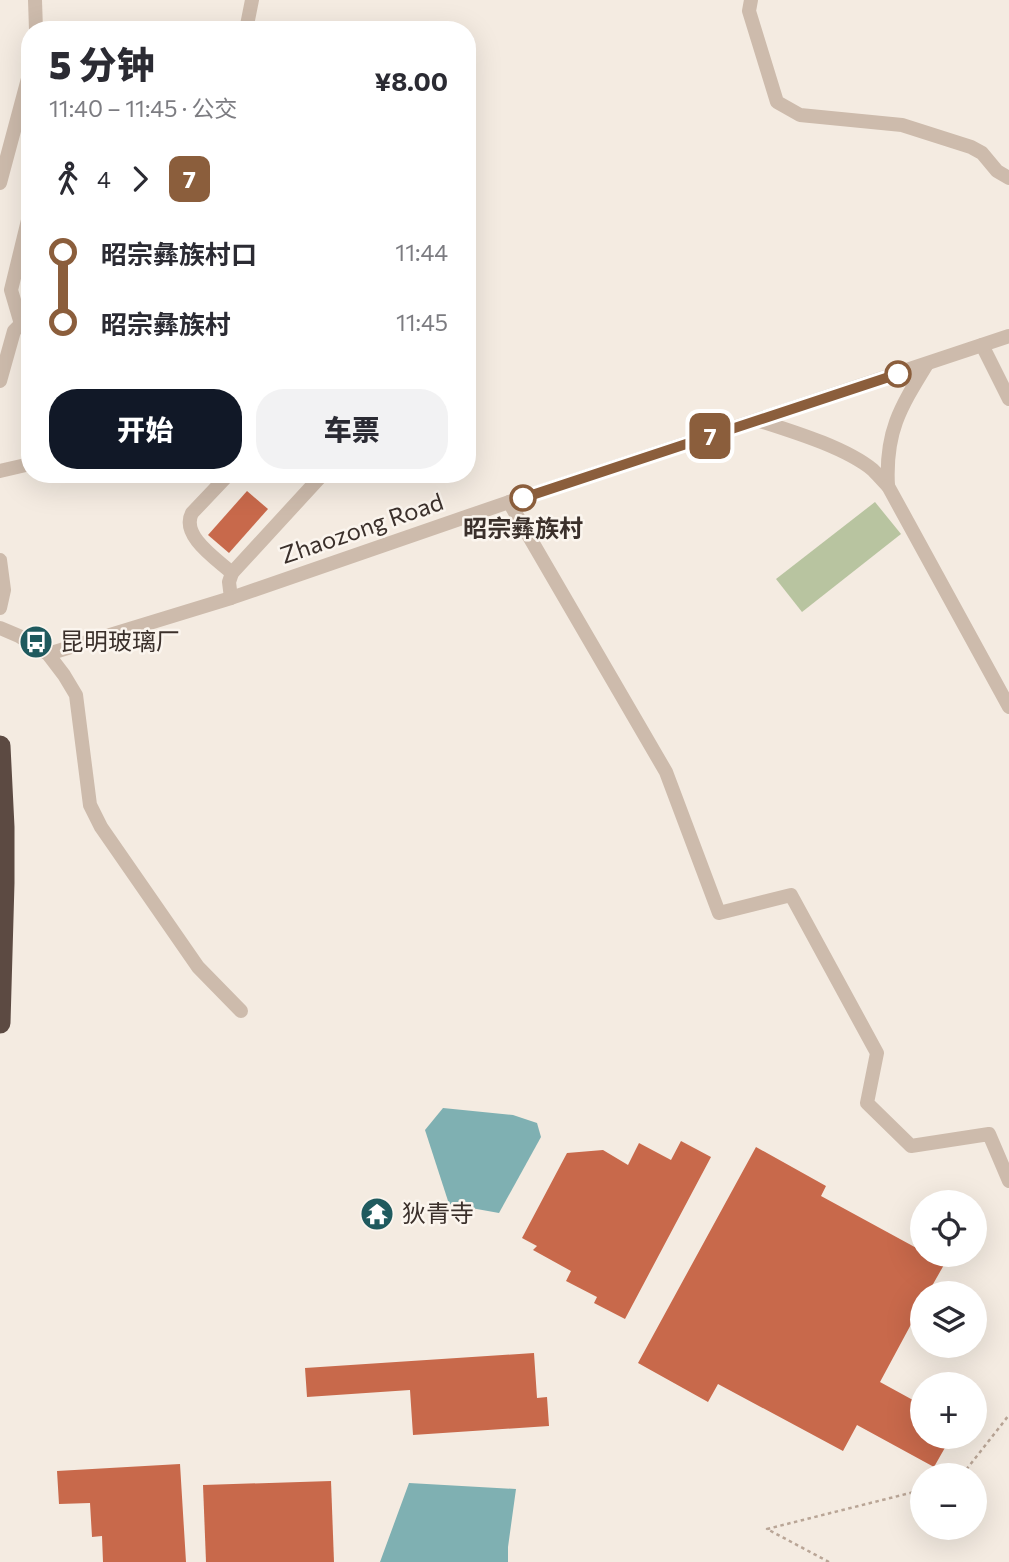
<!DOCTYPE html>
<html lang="zh">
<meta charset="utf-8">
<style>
body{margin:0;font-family:Commissioner,"Noto Sans SC",sans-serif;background:#f2f2f3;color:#2b2b33;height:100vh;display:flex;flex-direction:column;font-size:26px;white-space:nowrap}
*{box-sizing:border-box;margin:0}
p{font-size:23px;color:#7c7c81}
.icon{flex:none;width:38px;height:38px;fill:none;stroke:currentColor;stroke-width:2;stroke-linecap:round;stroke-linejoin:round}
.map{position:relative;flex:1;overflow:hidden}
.panel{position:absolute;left:21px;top:21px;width:455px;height:462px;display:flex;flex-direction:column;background:#fff;border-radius:28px;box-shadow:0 7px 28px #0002}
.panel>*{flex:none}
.badge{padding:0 14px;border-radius:10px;font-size:24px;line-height:46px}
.controls{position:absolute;left:910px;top:1190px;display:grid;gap:14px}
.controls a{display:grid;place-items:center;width:77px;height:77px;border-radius:50%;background:#fff;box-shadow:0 7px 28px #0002;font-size:35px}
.map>.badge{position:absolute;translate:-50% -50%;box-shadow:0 0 0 4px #fff}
.legs{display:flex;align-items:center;gap:10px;height:77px;padding:0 28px;font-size:23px}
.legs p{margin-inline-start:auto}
.overview{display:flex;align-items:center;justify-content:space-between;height:119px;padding:0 28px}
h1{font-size:38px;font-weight:800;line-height:52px}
.button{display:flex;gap:14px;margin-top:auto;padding:14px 28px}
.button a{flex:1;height:80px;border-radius:28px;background:#111827;color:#fff;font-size:28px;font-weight:800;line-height:80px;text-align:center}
.button a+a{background:#f2f2f3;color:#2b2b33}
ul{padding:0 28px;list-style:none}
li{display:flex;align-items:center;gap:24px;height:70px;font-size:26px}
li i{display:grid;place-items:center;width:10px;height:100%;margin:0 9px;background:currentColor}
li i::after{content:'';width:18px;height:18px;margin:-9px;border:5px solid;border-radius:50%;background:#fff}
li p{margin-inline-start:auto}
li:first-child i{background:linear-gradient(#0000 50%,currentColor 0)}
li:last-child i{background:linear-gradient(currentColor 50%,#0000 0)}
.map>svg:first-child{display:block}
.green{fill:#b8c4a0}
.water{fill:#7fb0b2}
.building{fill:#c8694b}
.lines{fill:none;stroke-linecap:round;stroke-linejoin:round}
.path{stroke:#b9a596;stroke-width:2.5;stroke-dasharray:3.5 3.5;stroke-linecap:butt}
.minor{stroke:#cdbbac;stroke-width:14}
.highway{stroke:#5c4a42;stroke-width:21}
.line-1-casing{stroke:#fff;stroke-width:16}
.line-1{stroke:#8b5e3c;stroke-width:10}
.stop-1-dot{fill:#fff;stroke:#8b5e3c;stroke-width:3.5}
.labels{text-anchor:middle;stroke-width:5;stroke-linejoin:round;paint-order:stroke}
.street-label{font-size:24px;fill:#3b302b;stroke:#fbf5ee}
.stop-label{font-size:24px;font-weight:bold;fill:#3b302b;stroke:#fbf5ee}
.poi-label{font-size:24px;fill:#3b302b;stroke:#fbf5ee;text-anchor:start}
</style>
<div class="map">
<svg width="1009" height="1562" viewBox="0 0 1009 1562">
<rect width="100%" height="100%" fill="#f4ebe1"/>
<polygon class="green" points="875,502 901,534 802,612 776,579"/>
<g class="water">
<polygon points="443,1108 513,1115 537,1123 541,1137 499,1213 449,1204 425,1130"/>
<polygon points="409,1483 516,1489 508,1547 508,1562 380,1562"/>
</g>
<g class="building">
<polygon points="247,491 268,509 229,553 208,535"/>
<polygon points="681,1141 711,1157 625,1319 594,1303 597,1297 566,1281 571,1271 533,1250 537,1246 522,1238 567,1153 603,1150 628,1165 639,1143 671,1160"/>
<polygon points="756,1147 826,1186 821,1196 922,1251 922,1255 930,1255 945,1263 928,1293 922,1293 922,1304 880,1382 922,1405 922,1437 951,1437 934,1467 857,1425 843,1451 718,1384 708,1402 638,1363"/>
<polygon points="534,1353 537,1398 547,1397 549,1426 413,1435 410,1390 307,1397 305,1368"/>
<polygon points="180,1464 186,1562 103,1562 102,1536 92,1537 90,1503 59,1504 57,1471"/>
<polygon points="331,1481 334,1562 206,1562 203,1485"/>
</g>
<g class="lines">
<g class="path">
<polyline points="962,1475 1009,1415"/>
<polyline points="829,1562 767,1529 922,1490"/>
</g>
<g class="minor">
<polyline points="35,0 36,30"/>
<polyline points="751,0 749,11 777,102 800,115 902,125 971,147 982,153 997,171 1009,178"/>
<polyline points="246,30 252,0"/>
<polyline points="0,183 30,71"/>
<polyline points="21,324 11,290 30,212"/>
<polyline points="982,345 1009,399"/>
<polyline points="0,381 14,331 21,324 28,322"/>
<path d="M 757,420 C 791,431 845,447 873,470 C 878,475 883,481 888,486 C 885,432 900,408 927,364"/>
<polyline points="0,471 30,464"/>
<path d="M 229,474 L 192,513 C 180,536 218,560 232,573"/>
<polyline points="888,486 1009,707"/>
<polyline points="509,502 666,772 719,913 791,895 877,1053 867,1103 911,1146 989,1134 1009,1181"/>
<polyline points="0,560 4,590 0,608"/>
<polyline points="231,598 229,582 232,573 323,474"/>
<polyline points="0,628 19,636 48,654 64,675 76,695 90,805 101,827 198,967 241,1011"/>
<polyline points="48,654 231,598 509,502 1009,336"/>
</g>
<polyline class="highway" points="0,746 4,827 4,883 0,1023"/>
</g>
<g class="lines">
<defs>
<polyline id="line-1" points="523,498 898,374"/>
</defs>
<use href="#line-1" class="line-1-casing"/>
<use href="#line-1" class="line-1"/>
</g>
<defs>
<symbol id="bus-disc" viewBox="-11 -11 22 22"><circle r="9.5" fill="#1f5a5e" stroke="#fbf5ee"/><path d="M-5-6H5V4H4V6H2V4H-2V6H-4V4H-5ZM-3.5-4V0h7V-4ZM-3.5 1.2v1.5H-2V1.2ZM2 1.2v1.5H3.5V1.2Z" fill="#fff"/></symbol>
<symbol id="temple-disc" viewBox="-11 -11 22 22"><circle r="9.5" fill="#1f5a5e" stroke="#fbf5ee"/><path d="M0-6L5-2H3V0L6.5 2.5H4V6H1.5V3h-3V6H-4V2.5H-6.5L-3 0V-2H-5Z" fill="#fff"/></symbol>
</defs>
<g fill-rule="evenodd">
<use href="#bus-disc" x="17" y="623" width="38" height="38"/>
<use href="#temple-disc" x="358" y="1195" width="38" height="38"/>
</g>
<g class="stop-1-dot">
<circle cx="898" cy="374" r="12"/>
<circle cx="523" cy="498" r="12"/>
</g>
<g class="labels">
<g class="street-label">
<text transform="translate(362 529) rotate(-19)" y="8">Zhaozong Road</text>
</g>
<g class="stop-label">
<text x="523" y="537">昭宗彝族村</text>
</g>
<g class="poi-label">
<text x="60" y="650">昆明玻璃厂</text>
<text x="402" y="1222">狄青寺</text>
</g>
</g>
</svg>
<div class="controls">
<a><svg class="icon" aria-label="locate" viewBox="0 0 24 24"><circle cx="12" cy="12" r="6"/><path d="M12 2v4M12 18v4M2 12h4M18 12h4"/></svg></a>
<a><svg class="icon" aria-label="layers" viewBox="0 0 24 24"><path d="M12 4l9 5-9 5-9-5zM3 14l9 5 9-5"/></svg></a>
<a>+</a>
<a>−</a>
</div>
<b class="badge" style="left:710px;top:436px;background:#8b5e3c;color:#fff">7</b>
<section class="panel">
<div class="overview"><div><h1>5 分钟</h1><p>11:40 – 11:45 · 公交</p></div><b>¥8.00</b></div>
<div class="legs"><svg class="icon" aria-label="walk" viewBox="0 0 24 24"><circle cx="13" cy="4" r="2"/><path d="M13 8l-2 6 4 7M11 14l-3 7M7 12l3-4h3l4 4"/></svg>4<svg class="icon" aria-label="forward" viewBox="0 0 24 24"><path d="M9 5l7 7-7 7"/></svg><b class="badge" style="background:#8b5e3c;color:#fff">7</b></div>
<ul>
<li><i style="color:#8b5e3c"></i><b>昭宗彝族村口</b><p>11:44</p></li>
<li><i style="color:#8b5e3c"></i><b>昭宗彝族村</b><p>11:45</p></li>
</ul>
<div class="button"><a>开始</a><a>车票</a></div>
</section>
</div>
